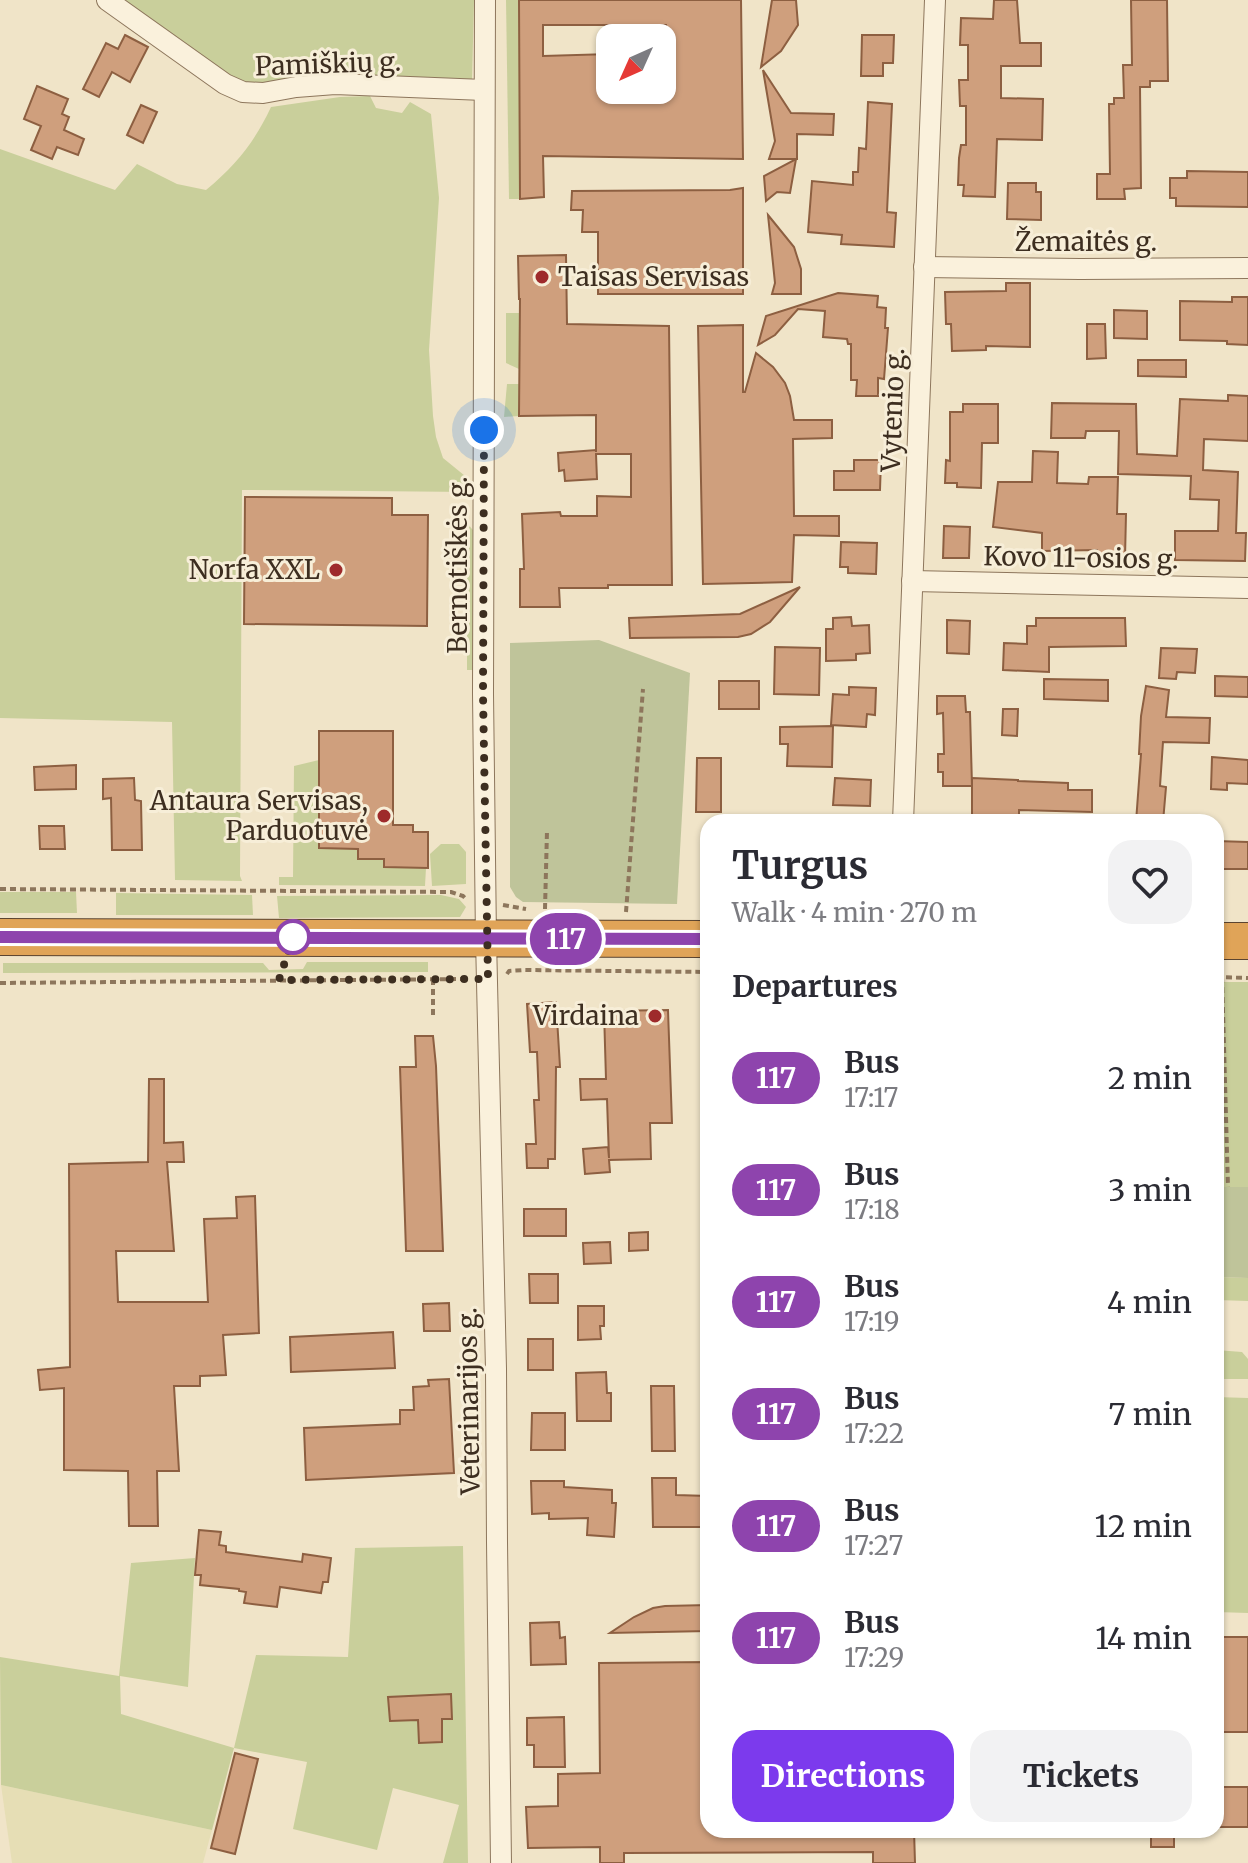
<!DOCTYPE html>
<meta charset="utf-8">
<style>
body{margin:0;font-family:Merriweather,serif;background:#f2f2f3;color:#2b2b33;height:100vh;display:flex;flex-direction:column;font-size:30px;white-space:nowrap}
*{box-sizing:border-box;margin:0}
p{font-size:26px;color:#7c7c81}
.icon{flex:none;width:44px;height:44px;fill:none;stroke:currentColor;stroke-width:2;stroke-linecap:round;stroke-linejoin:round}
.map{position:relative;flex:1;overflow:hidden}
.side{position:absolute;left:700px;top:814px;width:524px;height:1024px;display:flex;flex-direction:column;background:#fff;border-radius:24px;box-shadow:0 2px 6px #0004}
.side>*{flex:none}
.badge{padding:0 16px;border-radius:26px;font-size:28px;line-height:52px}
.needle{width:52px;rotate:225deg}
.tools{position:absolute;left:596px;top:24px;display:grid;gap:16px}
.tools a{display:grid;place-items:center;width:80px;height:80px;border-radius:16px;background:#fff;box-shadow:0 2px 6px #0004;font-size:40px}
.you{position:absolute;width:40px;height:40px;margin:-20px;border:6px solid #fff;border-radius:50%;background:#1a73e8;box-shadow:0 0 0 12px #1a73e833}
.map>.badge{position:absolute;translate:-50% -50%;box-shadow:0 0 0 4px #fff}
h2{padding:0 32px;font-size:30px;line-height:72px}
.round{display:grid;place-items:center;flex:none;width:84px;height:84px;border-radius:24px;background:#f2f2f3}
.headline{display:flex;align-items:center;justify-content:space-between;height:136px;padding:0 32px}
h1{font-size:38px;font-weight:700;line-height:60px}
.button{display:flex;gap:16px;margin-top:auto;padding:16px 32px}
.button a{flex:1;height:92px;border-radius:24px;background:#7c3aed;color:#fff;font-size:32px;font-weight:700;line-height:92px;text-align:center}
.button a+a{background:#f2f2f3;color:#2b2b33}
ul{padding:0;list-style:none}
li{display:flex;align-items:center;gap:24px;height:112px;padding:0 32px}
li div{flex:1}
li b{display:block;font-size:30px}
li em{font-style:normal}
li .badge{min-width:88px;font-weight:700;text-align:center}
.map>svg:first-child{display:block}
.farmland{fill:#e6deb5}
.green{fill:#c9cf9b}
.cemetery{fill:#bfc49a}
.building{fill:#cf9f7d;stroke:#8d5f41;stroke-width:2;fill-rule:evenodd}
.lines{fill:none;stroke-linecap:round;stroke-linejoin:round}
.street-casing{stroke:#8d765c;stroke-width:22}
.highway-casing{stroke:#5b4430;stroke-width:38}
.path{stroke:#8d765c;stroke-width:4;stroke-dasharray:6 4;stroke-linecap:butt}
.street{stroke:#faf1dc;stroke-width:20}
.highway{stroke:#e0a458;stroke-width:36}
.line-casing{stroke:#fff;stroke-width:18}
.line{stroke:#8e44ad;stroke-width:12}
.walk{stroke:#3d2e20;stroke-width:8;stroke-dasharray:0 14.4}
.poi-dot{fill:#9e2a2b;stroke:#f7eed8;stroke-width:3}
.stop-dot{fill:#fff;stroke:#8e44ad;stroke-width:4}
.labels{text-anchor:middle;stroke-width:6;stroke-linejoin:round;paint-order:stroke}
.street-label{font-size:26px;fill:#3d2e20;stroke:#f7eed8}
.poi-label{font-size:26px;fill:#3d2e20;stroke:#f7eed8;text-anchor:end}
</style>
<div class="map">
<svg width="1248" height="1863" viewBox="0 0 1248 1863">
<rect width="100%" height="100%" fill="#f0e4c8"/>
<polygon class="farmland" points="1,1785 212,1830 203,1863 12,1863"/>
<g class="green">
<polygon points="120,0 474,0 472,82 252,86 229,78"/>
<polygon points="506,0 519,0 520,199 509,199"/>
<path d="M 370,96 L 376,108 L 402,113 L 410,102 L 431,114 L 439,198 L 429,350 L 433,416 L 436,437 L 443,458 L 470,480 L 471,492 L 242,490 L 240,876 L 242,881 L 175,880 L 172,722 L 0,718 L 0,149 L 115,190 L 137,164 L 177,184 L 206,190 C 236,165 254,143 271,107 L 340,97 Z"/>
<polygon points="506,313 520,313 519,369 506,363"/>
<polygon points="507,384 519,384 519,416 504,417"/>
<polygon points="467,523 477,535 476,670 467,670"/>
<polygon points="319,760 319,848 358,849 358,859 384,859 385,867 426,868 425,886 279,885 279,877 293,877 294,766"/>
<polygon points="441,844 459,844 466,852 466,884 432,886 430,854"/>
<polygon points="0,892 76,892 77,913 0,913"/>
<polygon points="116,893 252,895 253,915 116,915"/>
<polygon points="441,895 459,899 466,907 460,917 279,918 277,896"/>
<polygon points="307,962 428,962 428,972 3,973 3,963 263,963 269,970 303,969"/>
<rect x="1216" y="982" width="32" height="205"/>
<polygon points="1216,1277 1248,1278 1248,1301 1216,1300"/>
<polygon points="1216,1350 1242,1352 1248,1359 1248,1379 1224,1379 1224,1366 1216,1366"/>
<polygon points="1216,1397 1248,1398 1248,1613 1216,1612"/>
<polygon points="463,1546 468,1863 443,1863 459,1805 393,1788 377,1850 293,1829 307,1762 234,1748 212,1830 1,1785 0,1657 119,1676 131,1563 195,1558 188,1687 120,1676 121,1714 234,1748 256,1655 348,1657 355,1548"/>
</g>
<g class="cemetery">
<polygon points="599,640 690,673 677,904 523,902 516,897 510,887 510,643"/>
<polygon points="1216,1187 1248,1187 1248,1278 1216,1277"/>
</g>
<g class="building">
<path d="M 519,0 L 741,0 L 743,159 L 543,156 L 544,197 L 520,199 ZM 543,25 L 666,25 L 666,53 L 662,53 L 662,90 L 610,90 L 610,54 L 543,56 Z"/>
<polygon points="772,0 796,0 798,25 781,51 761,67"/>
<polygon points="994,0 1017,0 1020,43 1041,43 1041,66 1001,66 1001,98 1043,99 1042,140 997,139 995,197 963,196 964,185 958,185 959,158 961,145 966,145 966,106 960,106 959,80 968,80 968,45 960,45 961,18 993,19"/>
<polygon points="1131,0 1167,0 1168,81 1150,81 1150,87 1140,87 1141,188 1124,189 1125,199 1097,199 1097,174 1110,174 1109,104 1114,104 1114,98 1124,98 1123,65 1132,65"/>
<polygon points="125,35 148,47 130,82 112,72 99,97 83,89 106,43 118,49"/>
<polygon points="862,35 894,35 893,63 883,63 883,76 861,76"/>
<polygon points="763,70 791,113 834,114 833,135 797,134 797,159 769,159 775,141"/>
<polygon points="37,86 68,99 62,114 69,117 64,130 84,139 78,155 57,147 52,159 31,150 41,126 24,119"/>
<polygon points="868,102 892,104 887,212 896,213 894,247 841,244 842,235 808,232 812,181 853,185 853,172 858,172 859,148 866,149"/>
<polygon points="141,105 157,112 143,143 127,135"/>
<polygon points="796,159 790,193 777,192 766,201 764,176"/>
<polygon points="1187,171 1248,172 1248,207 1176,206 1176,198 1170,198 1170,178 1187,178"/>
<polygon points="1008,183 1036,183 1036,192 1041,192 1041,220 1007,219"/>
<polygon points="743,188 743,294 598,294 598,232 582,232 583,210 571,210 572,191 730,190"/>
<polygon points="768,215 794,247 801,269 801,294 772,294 775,283"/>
<polygon points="566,255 567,324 669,326 672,585 608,585 608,588 559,588 560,607 520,607 520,569 524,569 522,514 560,512 561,516 597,516 597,496 631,497 631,454 596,454 597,479 565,481 564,470 559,471 558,453 596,450 596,452 596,415 519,416 520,299 519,299 518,256"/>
<polygon points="1006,283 1030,283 1030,347 986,346 986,350 952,351 951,324 946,324 945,292 1006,291"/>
<polygon points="838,293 878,296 877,307 886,308 885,328 888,328 884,379 878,378 878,396 856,396 857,380 851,380 851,344 848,344 847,339 823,337 825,311 798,309 775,335 758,345 766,316"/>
<polygon points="1232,297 1248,297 1248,345 1227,344 1227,341 1180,340 1180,301 1232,302"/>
<polygon points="1114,310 1147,311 1147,339 1114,338"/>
<polygon points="1087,324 1105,324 1106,358 1087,359"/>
<polygon points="743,325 743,392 745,392 756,353 773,367 785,383 790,396 794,420 832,420 832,438 793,439 794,516 839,516 839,536 794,535 792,582 703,584 698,326"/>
<polygon points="1138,360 1186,360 1186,377 1138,376"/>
<polygon points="1228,395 1248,396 1248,441 1204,439 1203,470 1238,472 1236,533 1246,533 1245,561 1175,560 1175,531 1218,531 1219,500 1190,499 1191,476 1118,474 1119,431 1086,431 1085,438 1051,438 1052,403 1136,404 1137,454 1177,456 1180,399 1228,401"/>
<polygon points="963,404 998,404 998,443 982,443 981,488 957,487 957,483 945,483 946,460 950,461 950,412 963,412"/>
<polygon points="1033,451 1058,452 1057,483 1088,484 1089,477 1118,477 1117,514 1126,514 1125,558 1097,558 1097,550 1042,551 1042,533 993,527 998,482 1032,482"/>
<polygon points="854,460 881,460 880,490 834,490 834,471 854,471"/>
<polygon points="245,497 392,498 392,515 428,515 427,626 244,624"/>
<polygon points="944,526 970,527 969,558 943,558"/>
<polygon points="841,542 877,543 876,574 848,573 848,567 840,567"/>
<polygon points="800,587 770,622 751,634 738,637 630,638 629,618 740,614"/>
<polygon points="851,617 852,626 869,625 870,653 856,654 856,660 826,661 826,629 833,629 833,618"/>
<polygon points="1036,618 1125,618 1126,646 1049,647 1049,672 1003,670 1004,643 1027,644 1027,626 1036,626"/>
<polygon points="947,620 970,621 969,654 947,653"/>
<polygon points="775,647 820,648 819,695 774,694"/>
<polygon points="1161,648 1197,649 1195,673 1177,672 1176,679 1159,678"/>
<polygon points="1215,676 1248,677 1248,697 1215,696"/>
<polygon points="1044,679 1108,680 1108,701 1044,699"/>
<rect x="719" y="681" width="40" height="28"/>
<polygon points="1146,686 1169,690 1166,717 1210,718 1209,743 1163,742 1160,786 1166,787 1163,822 1136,822 1141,754 1139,754 1141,716"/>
<polygon points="849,687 876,688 875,715 867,714 866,727 831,725 833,694 849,695"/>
<polygon points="937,696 965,696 966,712 970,712 972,786 943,786 943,772 938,772 938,754 944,754 943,713 937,714"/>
<polygon points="1003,709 1018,709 1017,736 1002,735"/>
<polygon points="833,726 832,767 787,766 788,744 780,744 780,727"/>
<polygon points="319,731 393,731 393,825 413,825 413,832 428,832 428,868 384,867 384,859 358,859 358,849 319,848"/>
<polygon points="1212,757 1248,760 1248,784 1227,783 1227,790 1211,789"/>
<polygon points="697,758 721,758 721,812 696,812"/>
<polygon points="76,765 76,789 35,790 34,767"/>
<polygon points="134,778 135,800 141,801 142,850 112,850 111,798 103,799 103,779"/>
<polygon points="835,778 871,780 870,806 833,805"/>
<polygon points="972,778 1018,780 1018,781 1068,783 1068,790 1092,790 1092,812 1019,810 1019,822 972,822"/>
<polygon points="39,826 64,826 65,849 40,849"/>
<polygon points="1216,841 1248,842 1248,869 1216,869"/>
<polygon points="556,1002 560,1067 556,1067 555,1159 548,1159 548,1168 527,1168 526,1144 536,1144 534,1100 539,1100 537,1052 530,1052 527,1004"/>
<polygon points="668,1010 672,1123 650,1123 651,1159 609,1160 610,1172 585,1174 583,1149 608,1147 609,1158 607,1099 581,1100 580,1079 606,1079 604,1011"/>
<polygon points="415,1036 433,1036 436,1066 443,1251 406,1251 400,1067 416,1067"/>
<polygon points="149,1079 164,1079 164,1143 183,1142 184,1162 167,1162 174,1251 116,1251 118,1302 208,1302 204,1219 237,1218 236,1197 255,1196 259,1333 223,1335 226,1375 200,1376 200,1386 174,1386 179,1471 157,1471 158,1526 129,1526 128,1471 64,1470 64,1388 40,1390 38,1370 70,1367 69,1164 148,1162"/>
<rect x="524" y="1209" width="42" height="27"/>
<polygon points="648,1232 648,1250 629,1251 629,1233"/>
<polygon points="610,1242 611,1263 584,1264 583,1243"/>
<polygon points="529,1274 558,1274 558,1303 530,1303"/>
<polygon points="449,1303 450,1331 424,1331 423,1304"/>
<polygon points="578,1306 604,1306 604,1326 600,1326 601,1339 578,1340"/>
<polygon points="393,1332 395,1368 291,1372 290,1337"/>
<rect x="528" y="1339" width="25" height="31"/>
<polygon points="606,1372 607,1393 611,1393 611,1421 577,1421 576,1373"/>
<polygon points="449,1379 454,1473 306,1480 304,1428 400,1424 400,1410 414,1410 413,1387 429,1386 428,1380"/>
<polygon points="651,1386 674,1386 675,1451 652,1451"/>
<polygon points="532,1413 565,1413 565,1450 531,1450"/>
<polygon points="652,1478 676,1478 676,1495 708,1496 708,1527 653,1527"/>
<polygon points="531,1481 564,1481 564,1487 612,1490 612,1503 616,1503 614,1537 587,1535 588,1518 549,1519 549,1513 532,1514"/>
<polygon points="199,1530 221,1532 219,1545 226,1546 226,1552 302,1562 303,1554 331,1558 328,1582 323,1582 321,1593 280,1587 277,1607 244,1603 246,1592 239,1591 239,1589 200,1585 201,1575 195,1575"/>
<polygon points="708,1605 708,1631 610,1633 634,1617 653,1608 665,1606"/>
<polygon points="559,1622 560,1638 565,1637 566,1664 531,1665 530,1623"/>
<rect x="1216" y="1637" width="32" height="95"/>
<polygon points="708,1662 708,1830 914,1830 915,1863 873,1863 873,1852 624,1853 624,1863 600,1863 600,1847 528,1848 526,1807 558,1806 558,1774 600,1773 599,1663"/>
<polygon points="451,1694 452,1719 442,1719 442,1742 419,1743 418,1720 390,1721 388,1697"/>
<polygon points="564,1717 565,1767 534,1767 534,1745 527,1745 527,1718"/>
<polygon points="235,1753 258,1759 235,1854 211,1848"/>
<rect x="1216" y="1787" width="32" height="40"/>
<rect x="1151" y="1830" width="23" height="17"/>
</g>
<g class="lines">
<defs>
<g id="street">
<polyline points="107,0 225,84 243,92 263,93 296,87 335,84 484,90"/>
<polyline points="485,0 483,694 486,939 496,1369 497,1542 501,1863"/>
<polyline points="924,267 1080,269 1248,268"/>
<polyline points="912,581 1248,588"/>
<polyline points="903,822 935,0"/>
</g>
<g id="highway">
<polyline points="0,937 708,939"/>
<polyline points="1216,941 1248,941"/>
</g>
</defs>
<use href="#street" class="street-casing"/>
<use href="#highway" class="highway-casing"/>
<g class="path">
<polyline points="0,889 451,892 463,896 467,900"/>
<polyline points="503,905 526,909"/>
<polyline points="545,909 547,831"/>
<polyline points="626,912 643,689"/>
<polyline points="507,974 509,971 524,970 708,972"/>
<polyline points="1216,977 1248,978"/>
<polyline points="1222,977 1228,1187"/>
<polyline points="433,979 433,1016"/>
<polyline points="0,983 469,979"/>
</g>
<use href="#street" class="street"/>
<use href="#highway" class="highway"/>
</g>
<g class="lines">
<defs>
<polyline id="line" points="0,937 708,939"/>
</defs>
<use href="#line" class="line-casing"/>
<use href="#line" class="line"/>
<polyline class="walk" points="293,937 279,980 488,979 483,694 484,430"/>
</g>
<g class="poi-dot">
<circle cx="542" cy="277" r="8"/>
<circle cx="336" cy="570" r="8"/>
<circle cx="384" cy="816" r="8"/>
<circle cx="655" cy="1016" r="8"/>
</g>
<circle class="stop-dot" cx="293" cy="937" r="16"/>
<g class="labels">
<g class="street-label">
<text transform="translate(328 64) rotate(-2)" y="9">Pamiškių g.</text>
<text x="1086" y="251">Žemaitės g.</text>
<text transform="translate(893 410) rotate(-88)" y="9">Vytenio g.</text>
<text transform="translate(1081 558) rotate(1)" y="9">Kovo 11-osios g.</text>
<text transform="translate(458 565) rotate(-90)" y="9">Bernotiškės g.</text>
<text transform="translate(469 1401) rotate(-91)" y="9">Veterinarijos g.</text>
</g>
<g class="poi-label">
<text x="558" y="286" text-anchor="start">Taisas Servisas</text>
<text x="320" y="579">Norfa XXL</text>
<text x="368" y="810">Antaura Servisas,<tspan x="368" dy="30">Parduotuvė</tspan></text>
<text x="639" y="1025">Virdaina</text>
</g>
</g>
</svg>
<div class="tools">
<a><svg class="needle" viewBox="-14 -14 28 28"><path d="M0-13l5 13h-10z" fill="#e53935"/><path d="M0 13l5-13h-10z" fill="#7c7c81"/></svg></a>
</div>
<div class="you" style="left:484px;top:430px"></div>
<b class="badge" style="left:566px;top:939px;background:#8e44ad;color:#fff">117</b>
<section class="side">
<div class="headline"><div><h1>Turgus</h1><p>Walk · 4 min · 270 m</p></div><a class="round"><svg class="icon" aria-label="heart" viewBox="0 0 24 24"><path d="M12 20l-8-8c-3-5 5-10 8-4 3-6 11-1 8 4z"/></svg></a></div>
<h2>Departures</h2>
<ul>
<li><span class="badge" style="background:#8e44ad;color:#fff">117</span><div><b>Bus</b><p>17:17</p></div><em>2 min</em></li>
<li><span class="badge" style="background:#8e44ad;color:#fff">117</span><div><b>Bus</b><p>17:18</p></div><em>3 min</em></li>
<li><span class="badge" style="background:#8e44ad;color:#fff">117</span><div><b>Bus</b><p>17:19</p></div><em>4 min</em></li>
<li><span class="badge" style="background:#8e44ad;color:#fff">117</span><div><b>Bus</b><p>17:22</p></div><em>7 min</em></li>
<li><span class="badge" style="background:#8e44ad;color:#fff">117</span><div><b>Bus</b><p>17:27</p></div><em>12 min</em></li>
<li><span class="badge" style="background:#8e44ad;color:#fff">117</span><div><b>Bus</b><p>17:29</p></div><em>14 min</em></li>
</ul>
<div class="button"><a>Directions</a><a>Tickets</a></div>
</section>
</div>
